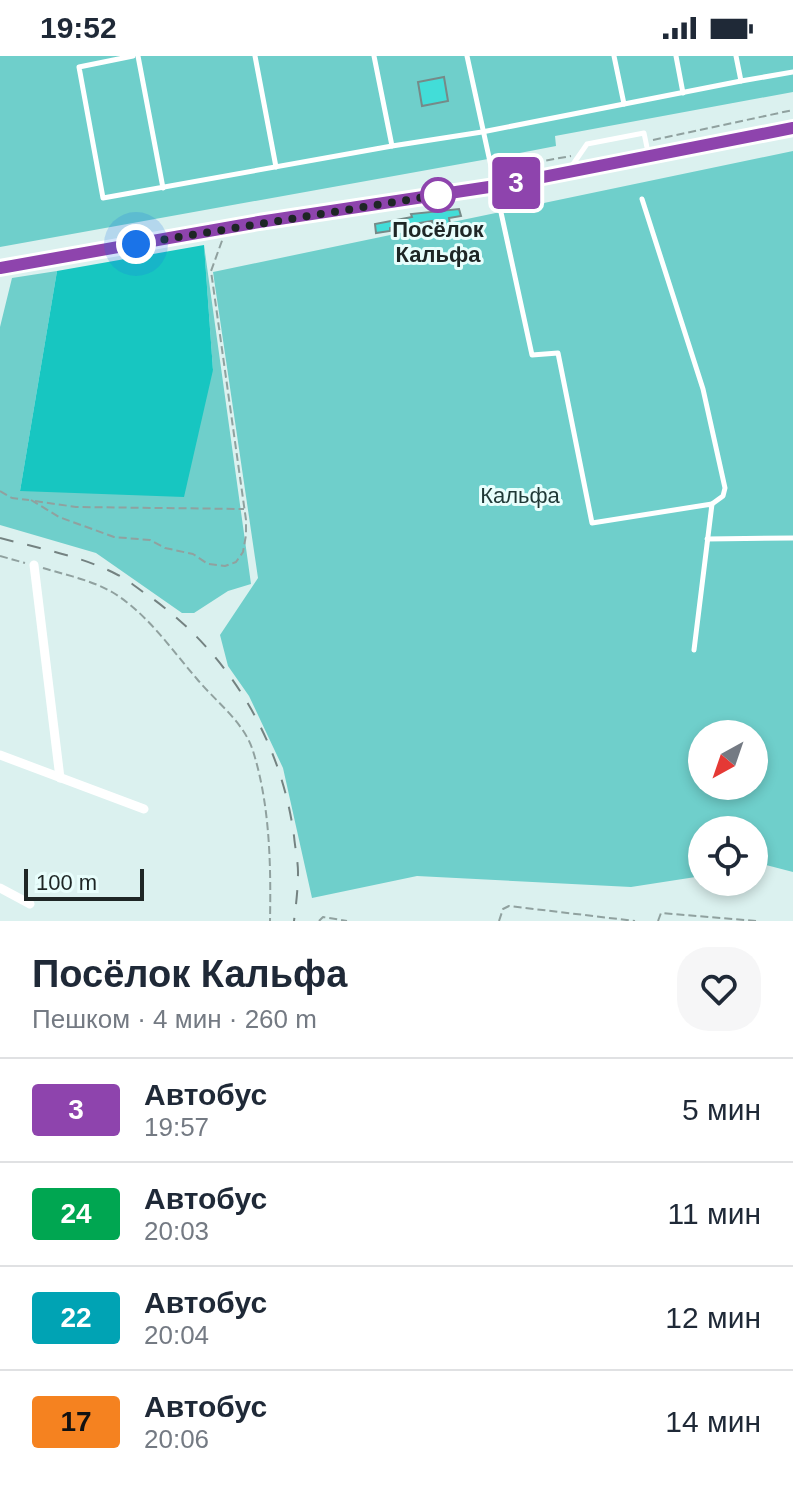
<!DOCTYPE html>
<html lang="ru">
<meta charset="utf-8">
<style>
body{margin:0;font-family:Helvetica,sans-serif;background:#f6f6f7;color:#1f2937;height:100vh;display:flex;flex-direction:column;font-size:30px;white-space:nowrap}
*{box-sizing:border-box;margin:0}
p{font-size:26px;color:#747a83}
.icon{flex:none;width:44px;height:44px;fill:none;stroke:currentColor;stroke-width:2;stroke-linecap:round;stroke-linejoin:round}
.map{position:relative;height:865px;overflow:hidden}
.drawer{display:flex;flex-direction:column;background:#fff;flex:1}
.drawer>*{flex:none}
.badge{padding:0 16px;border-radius:6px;font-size:28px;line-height:52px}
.needle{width:52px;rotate:220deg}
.controls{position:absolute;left:688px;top:664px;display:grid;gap:16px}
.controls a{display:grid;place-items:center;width:80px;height:80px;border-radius:50%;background:#fff;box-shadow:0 4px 12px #0003;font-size:40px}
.scale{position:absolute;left:24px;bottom:20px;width:120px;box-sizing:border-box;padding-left:8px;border:4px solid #1e2625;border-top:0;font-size:22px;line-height:28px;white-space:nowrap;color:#1e2625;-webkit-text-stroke:6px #e8fefc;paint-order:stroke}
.you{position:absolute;width:40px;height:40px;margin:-20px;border:6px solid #fff;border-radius:50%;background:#1a73e8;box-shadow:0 0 0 12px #1a73e833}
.map>.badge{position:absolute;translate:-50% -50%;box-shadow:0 0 0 4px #fff}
.round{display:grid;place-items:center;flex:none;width:84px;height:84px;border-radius:32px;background:#f6f6f7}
.summary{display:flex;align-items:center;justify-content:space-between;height:136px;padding:0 32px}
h1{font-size:38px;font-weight:700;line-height:60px}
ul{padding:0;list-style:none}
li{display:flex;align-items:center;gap:24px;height:104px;padding:0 32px;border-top:2px solid #e0e1e3}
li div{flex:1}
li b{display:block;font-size:30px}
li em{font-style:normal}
li .badge{min-width:88px;font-weight:700;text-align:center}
.status{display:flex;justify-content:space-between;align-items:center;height:56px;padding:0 40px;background:#fff;direction:ltr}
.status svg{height:22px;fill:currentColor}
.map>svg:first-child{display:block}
.green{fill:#6fcfcb;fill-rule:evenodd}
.forest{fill:#17c6c1}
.building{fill:#42ddd8;stroke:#768a88;stroke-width:2}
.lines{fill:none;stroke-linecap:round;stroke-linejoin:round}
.path{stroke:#90a19f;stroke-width:2;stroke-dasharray:8 4;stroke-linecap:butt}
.lane{stroke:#fff;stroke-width:5}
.street{stroke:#fff;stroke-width:9}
.secondary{stroke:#fff;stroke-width:12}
.rail{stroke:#748281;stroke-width:2;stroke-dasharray:14 14;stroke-linecap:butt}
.line-casing{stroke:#fff;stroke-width:18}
.line{stroke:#8e44ad;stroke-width:12}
.walk{stroke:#1e2625;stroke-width:8;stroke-dasharray:0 14.4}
.stop-dot{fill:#fff;stroke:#8e44ad;stroke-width:4}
.labels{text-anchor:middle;stroke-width:6;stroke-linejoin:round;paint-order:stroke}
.stop-label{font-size:22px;font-weight:bold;fill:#1e2625;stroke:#e8fefc}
.park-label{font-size:22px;fill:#1f3836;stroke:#e8fefc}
</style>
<div class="status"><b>19:52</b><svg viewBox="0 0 49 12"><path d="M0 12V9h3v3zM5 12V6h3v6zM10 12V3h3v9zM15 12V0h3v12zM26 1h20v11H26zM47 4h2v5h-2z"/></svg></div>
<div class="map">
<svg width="793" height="865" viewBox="0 0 793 865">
<rect width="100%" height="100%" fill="#dbf1ef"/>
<g class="green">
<polygon points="0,0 793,0 793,36 555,80 556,90 488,103 0,191"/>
<path d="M 793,95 L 793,816 L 766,809 L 754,811 L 754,774 L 702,774 L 702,820 L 631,831 L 417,820 L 312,842 L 283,712 L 249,640 L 228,610 L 220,579 L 258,522 L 213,216 ZM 702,678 L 754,678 L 754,730 L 702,730 Z"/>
<polygon points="204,189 251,528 228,535 194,557 182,557 96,497 0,469 0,271 12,222 57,215 20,435 213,314"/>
</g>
<polygon class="forest" points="204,189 213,314 184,441 20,435 57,215"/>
<g class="building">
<polygon points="444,21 448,45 422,50 418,26"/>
<polygon points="459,153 461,160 449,162 450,168 433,171 432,165 390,172 390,175 376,177 375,168 412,161 411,158"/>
</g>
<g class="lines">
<g class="path">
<polyline points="653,84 793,54"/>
<polyline points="499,113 571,100"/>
<polyline points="0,435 12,442 29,444"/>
<polyline points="31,444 59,461 114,481 150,484 165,492 193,498 208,508 225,510 236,506 243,496 246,479 246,464 211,215 223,182"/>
<polyline points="35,445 76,451 244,453"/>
<polyline points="0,500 25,507"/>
<path d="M 43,512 C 66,519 91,524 112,536 C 147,557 171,593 197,623 C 216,646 244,666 253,695 C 270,749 271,809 270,865"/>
<polyline points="319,865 323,861 347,865"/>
<polyline points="499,865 503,853 509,850 635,865"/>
<polyline points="658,865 661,857 756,865"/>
</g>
<g class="lane">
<polyline points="133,0 79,11 103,142 392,90"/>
<polyline points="138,0 163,132"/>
<polyline points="255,0 276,111"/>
<polyline points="374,0 392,90 482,76 741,25"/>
<polyline points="467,0 532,299 558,297 592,467 712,448 694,594"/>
<polyline points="614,0 624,48"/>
<polyline points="676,0 683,37"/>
<polyline points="736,0 741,25 793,16"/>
<polyline points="569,114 587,88 644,77 649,101"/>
<polyline points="642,143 703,333 725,432 723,440 712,448"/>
<polyline points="707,483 793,482"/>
</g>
<g class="street">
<polyline points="34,509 60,722"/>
<polyline points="0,699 144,753"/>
<polyline points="0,832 30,848"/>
</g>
<polyline class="secondary" points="0,212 259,166 496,130 793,72"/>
<path class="rail" d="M 0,482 C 38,492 81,500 116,518 C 127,523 137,532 146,538 C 227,594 281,683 294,780 C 295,792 298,805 298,816 C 298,833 296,849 294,865"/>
</g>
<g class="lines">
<defs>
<polyline id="line" points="0,212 259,166 502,129 793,72"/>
</defs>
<use href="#line" class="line-casing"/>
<use href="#line" class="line"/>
<polyline class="walk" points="136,188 438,139"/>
</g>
<circle class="stop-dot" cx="438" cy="139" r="16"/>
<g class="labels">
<g class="stop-label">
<text x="438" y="181">Посёлок<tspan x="438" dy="25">Кальфа</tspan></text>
</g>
<g class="park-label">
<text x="520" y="447">Кальфа</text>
</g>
</g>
</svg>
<div class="controls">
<a><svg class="needle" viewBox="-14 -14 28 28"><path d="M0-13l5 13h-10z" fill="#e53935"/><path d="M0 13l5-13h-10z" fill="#747a83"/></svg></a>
<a><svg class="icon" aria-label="locate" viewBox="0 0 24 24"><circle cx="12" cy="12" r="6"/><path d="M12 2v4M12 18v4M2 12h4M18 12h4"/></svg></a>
</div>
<div class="scale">100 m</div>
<div class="you" style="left:136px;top:188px"></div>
<b class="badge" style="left:516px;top:127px;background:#8e44ad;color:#fff">3</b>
</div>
<section class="drawer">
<div class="summary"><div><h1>Посёлок Кальфа</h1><p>Пешком · 4 мин · 260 m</p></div><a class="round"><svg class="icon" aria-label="heart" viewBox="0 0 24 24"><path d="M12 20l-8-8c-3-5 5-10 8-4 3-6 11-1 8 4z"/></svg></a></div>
<ul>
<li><span class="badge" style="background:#8e44ad;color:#fff">3</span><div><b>Автобус</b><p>19:57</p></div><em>5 мин</em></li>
<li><span class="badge" style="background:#00a651;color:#fff">24</span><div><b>Автобус</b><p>20:03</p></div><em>11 мин</em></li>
<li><span class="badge" style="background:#00a3b4;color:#fff">22</span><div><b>Автобус</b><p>20:04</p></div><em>12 мин</em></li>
<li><span class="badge" style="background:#f58220;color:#111">17</span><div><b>Автобус</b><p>20:06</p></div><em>14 мин</em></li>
</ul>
</section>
